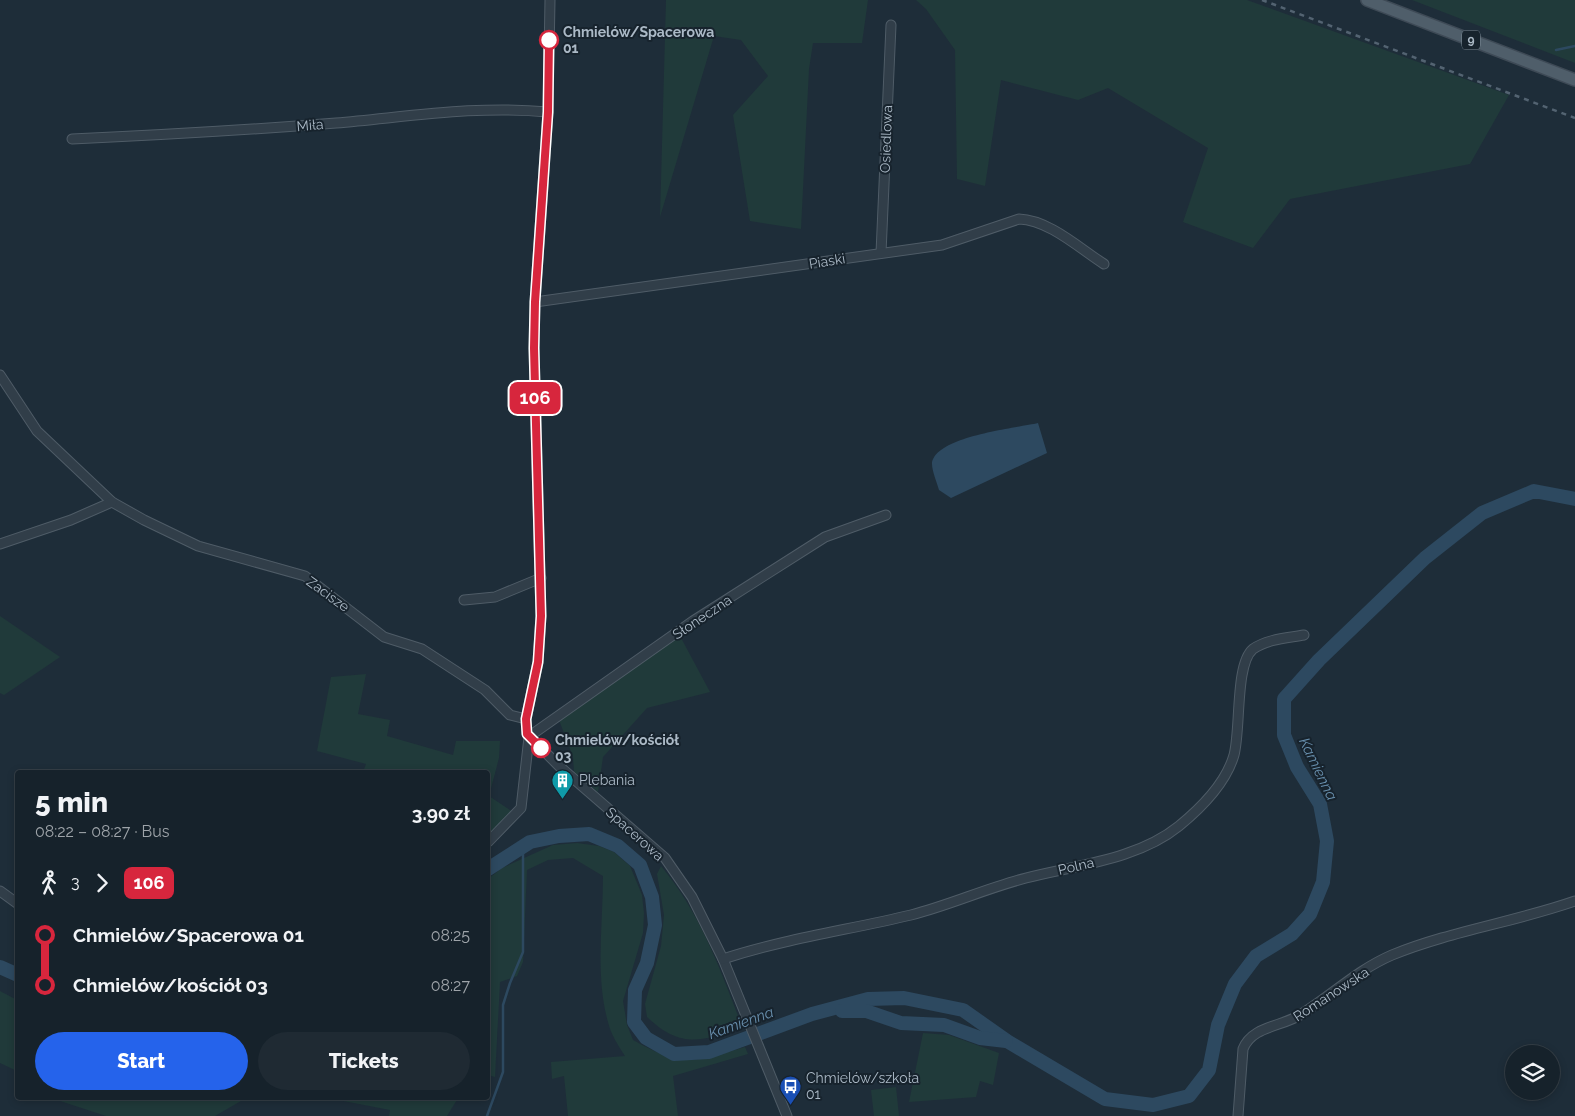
<!DOCTYPE html>
<meta charset="utf-8">
<style>
body{margin:0;font-family:Raleway,sans-serif;background:#1f2a33;color:#f1f3f6;height:100vh;display:flex;flex-direction:column;font-size:19px;white-space:nowrap}
*{box-sizing:border-box;margin:0}
p{font-size:16px;color:#9ea4a9}
.icon{flex:none;width:28px;height:28px;fill:none;stroke:currentColor;stroke-width:2;stroke-linecap:round;stroke-linejoin:round}
.map{position:relative;flex:1;overflow:hidden}
.details{position:absolute;left:15px;top:770px;width:475px;height:330px;display:flex;flex-direction:column;background:#16222b;border-radius:5px;box-shadow:0 2px 8px #0003,0 0 0 1px #353f47}
.details>*{flex:none}
.badge{padding:0 10px;border-radius:8px;font-size:18px;line-height:32px}
.controls{position:absolute;left:1505px;top:1045px;display:grid;gap:10px}
.controls a{display:grid;place-items:center;width:55px;height:55px;border-radius:50%;background:#16222b;box-shadow:0 2px 8px #0003,0 0 0 1px #353f47;font-size:25px}
.map>.badge{position:absolute;translate:-50% -50%;box-shadow:0 0 0 2px #fff}
.legs{display:flex;align-items:center;gap:8px;height:55px;padding:0 20px;font-size:16px}
.legs p{margin-inline-start:auto}
.head{display:flex;align-items:center;justify-content:space-between;height:85px;padding:0 20px}
h1{font-size:28px;font-weight:800;line-height:38px}
.cta{display:flex;gap:10px;margin-top:auto;padding:10px 20px}
.cta a{flex:1;height:58px;border-radius:30px;background:#2563eb;color:#fff;font-size:20px;font-weight:800;line-height:58px;text-align:center}
.cta a+a{background:#1f2a33;color:#f1f3f6}
ul{padding:0 20px;list-style:none}
li{display:flex;align-items:center;gap:18px;height:50px;font-size:19px}
li i{display:grid;place-items:center;width:8px;height:100%;margin:0 6px;background:currentColor}
li i::after{content:'';width:12px;height:12px;margin:-6px;border:4px solid;border-radius:50%;background:#16222b}
li p{margin-inline-start:auto}
li:first-child i{background:linear-gradient(#0000 50%,currentColor 0)}
li:last-child i{background:linear-gradient(currentColor 50%,#0000 0)}
.map>svg:first-child{display:block}
.green{fill:#203a3a}
.water{fill:#2d4960}
.lines{fill:none;stroke-linecap:round;stroke-linejoin:round}
.stream{stroke:#2d4960;stroke-width:2.5}
.river{stroke:#2d4960;stroke-width:14}
.minor-casing{stroke:#4f5c67;stroke-width:11}
.major-casing{stroke:#3e4a56;stroke-width:14}
.minor{stroke:#313e49;stroke-width:9}
.major{stroke:#4f5e6a;stroke-width:11}
.rail{stroke:#536371;stroke-width:2.5;stroke-dasharray:5 5;stroke-linecap:butt}
.line-1-casing{stroke:#fff;stroke-width:11}
.line-1{stroke:#d7263d;stroke-width:8}
.stop-1-dot{fill:#fff;stroke:#d7263d;stroke-width:2.5}
.labels{text-anchor:middle;stroke-width:4;stroke-linejoin:round;paint-order:stroke}
.shield{fill:#17232d;stroke:#7f8c98;stroke-width:1}
.shield-label{font-size:12px;font-weight:bold;fill:#abb9c6}
.stop-label{font-size:14px;font-weight:bold;fill:#abb9c6;stroke:#17232d;text-anchor:start}
.street-label{font-size:14px;fill:#abb9c6;stroke:#17232d}
.poi-label{font-size:14px;fill:#abb9c6;stroke:#17232d;text-anchor:start}
.water-label{font-size:15px;font-style:italic;fill:#688fad;stroke:#17232d}
</style>
<div class="map">
<svg width="1575" height="1116" viewBox="0 0 1575 1116">
<rect width="100%" height="100%" fill="#1e2d39"/>
<g class="green">
<polygon points="666,0 868,0 862,43 813,43 809,69 801,229 750,221 733,115 768,76 741,40 714,36 660,217"/>
<polygon points="916,0 1247,0 1509,95 1470,164 1290,199 1253,248 1183,222 1208,148 1108,88 1078,100 1001,80 985,186 957,179 955,50 926,9"/>
<polygon points="1412,0 1575,0 1575,63"/>
<polygon points="0,616 60,657 4,695 0,693"/>
<polygon points="680,636 710,692 647,708 603,757 598,792 574,772 573,757 559,720"/>
<polygon points="366,674 358,714 390,720 387,736 453,755 456,741 500,741 499,758 489,796 513,812 488,834 488,772 363,772 366,764 317,751 331,677"/>
<path d="M 577,843 L 599,846 L 614,852 L 630,866 L 642,895 L 644,913 L 643,933 L 623,1001 L 627,1025 L 633,1040 C 683,1068 693,1062 745,1047 L 748,1054 L 673,1076 L 678,1116 L 568,1116 L 564,1076 L 552,1079 L 551,1062 L 625,1056 C 618,1045 611,1035 608,1022 C 595,976 603,924 603,876 L 573,858 L 548,860 L 527,870 L 523,962 L 517,976 L 500,982 L 495,1077 L 488,1075 L 488,879 L 502,868 L 553,845 Z"/>
<path d="M 661,866 C 701,914 721,971 743,1029 C 701,1040 682,1050 647,1017 L 645,1004 L 661,946 L 664,915 L 657,874 Z"/>
<polygon points="0,991 17,1000 17,1071 0,1063"/>
<polygon points="923,1033 949,1035 999,1053 993,1085 980,1081 976,1097 909,1102"/>
<polygon points="896,1087 899,1116 874,1116 871,1090"/>
<polygon points="51,1098 246,1098 215,1116 106,1116"/>
<polygon points="328,1098 458,1098 447,1116 389,1116 390,1110"/>
</g>
<path class="water" d="M 1038,423 L 1047,453 L 951,498 L 939,490 C 937,483 932,471 932,464 C 934,436 1017,428 1038,423 Z"/>
<g class="lines">
<g class="stream">
<polyline points="1556,50 1575,46"/>
<polyline points="487,1116 503,1072 503,1005 510,983 523,952 523,846"/>
</g>
<g class="river">
<polyline points="488,869 530,842 559,836 589,834 618,846 640,865 652,897 655,925 647,963 635,990 634,1022 646,1038 674,1054 709,1052 812,1014 868,999 904,998 963,1010 1007,1041 1105,1099 1153,1105 1189,1096 1209,1070 1218,1025 1235,984 1256,956 1292,934 1310,914 1323,882 1327,841 1320,804 1297,767 1284,735 1284,699 1319,660 1425,558 1482,513 1534,491 1575,499"/>
<polyline points="0,967 18,975"/>
<polyline points="842,1011 866,1011 901,1023 944,1025 980,1038 1006,1041"/>
</g>
<defs>
<g id="minor">
<polyline points="550,0 548,112 535,302 534,348 541,616 538,662 526,719 527,734 559,766 665,858 692,897 723,959 787,1116"/>
<path d="M 72,139 C 160,135 248,130 336,123 C 407,117 477,105 548,112"/>
<polyline points="881,253 891,25"/>
<path d="M 535,302 L 942,245 L 1019,219 C 1049,220 1079,248 1104,264"/>
<polyline points="0,375 37,431 112,502 144,520 198,546 305,576 384,637 422,649 485,690 510,715 526,719"/>
<polyline points="0,544 71,520 112,502"/>
<polyline points="464,600 495,597 541,578"/>
<polyline points="488,842 521,808 529,737 534,733 693,621 825,537 886,515"/>
<polyline points="0,891 18,904"/>
<path d="M 723,959 C 784,939 848,930 911,915 C 950,905 987,888 1026,878 C 1076,865 1137,860 1179,826 C 1201,808 1226,783 1234,755 C 1241,729 1235,664 1253,649 C 1267,639 1288,638 1304,635"/>
<path d="M 1238,1116 L 1243,1049 C 1252,1026 1281,1027 1300,1015 C 1331,996 1357,970 1392,955 C 1451,931 1515,922 1575,901"/>
</g>
<polyline id="major" points="1367,0 1575,80"/>
</defs>
<use href="#minor" class="minor-casing"/>
<use href="#major" class="major-casing"/>
<use href="#minor" class="minor"/>
<use href="#major" class="major"/>
<polyline class="rail" points="1262,0 1575,118"/>
</g>
<g class="lines">
<defs>
<polyline id="line-1" points="541,748 527,734 526,719 538,662 541,616 534,348 535,302 548,112 549,40"/>
</defs>
<use href="#line-1" class="line-1-casing"/>
<use href="#line-1" class="line-1"/>
</g>
<defs>
<symbol id="building-pin" viewBox="-11 -11 22 30"><path d="M0 17L-7.5 6A9.5 9.5 0 1 1 7.5 6Z" fill="#0f9aa8" stroke="#17232d"/><path d="M-4-6H4V6H1V3H-1V6H-4ZM-2.5-4.3h1.7v1.8h-1.7ZM.8-4.3h1.7v1.8H.8ZM-2.5-1h1.7V.8h-1.7ZM.8-1h1.7V.8H.8Z" fill="#fff"/></symbol>
<symbol id="bus-pin" viewBox="-11 -11 22 30"><path d="M0 17L-7.5 6A9.5 9.5 0 1 1 7.5 6Z" fill="#1a4fb4" stroke="#17232d"/><path d="M-5-6H5V4H4V6H2V4H-2V6H-4V4H-5ZM-3.5-4V0h7V-4ZM-3.5 1.2v1.5H-2V1.2ZM2 1.2v1.5H3.5V1.2Z" fill="#fff"/></symbol>
</defs>
<g fill-rule="evenodd">
<use href="#building-pin" x="550" y="768" width="25" height="34"/>
<use href="#bus-pin" x="778" y="1074" width="25" height="34"/>
</g>
<g class="stop-1-dot">
<circle cx="549" cy="40" r="9"/>
<circle cx="541" cy="748" r="9"/>
</g>
<g class="labels">
<rect class="shield" x="1462" y="30.5" width="18" height="19" rx="4"/>
<g class="shield-label">
<text x="1471" y="44">9</text>
</g>
<g class="stop-label">
<text x="563" y="37">Chmielów/Spacerowa<tspan x="563" dy="16">01</tspan></text>
<text x="555" y="745">Chmielów/kościół<tspan x="555" dy="16">03</tspan></text>
</g>
<g class="street-label">
<text transform="translate(310 125) rotate(-5)" y="5">Miła</text>
<text transform="translate(886 139) rotate(-88)" y="5">Osiedlowa</text>
<text transform="translate(827 261) rotate(-9)" y="5">Piaski</text>
<text transform="translate(328 594) rotate(36)" y="5">Zacisze</text>
<text transform="translate(702 617) rotate(-34)" y="5">Słoneczna</text>
<text transform="translate(635 834) rotate(42)" y="5">Spacerowa</text>
<text transform="translate(1076 866) rotate(-13)" y="5">Polna</text>
<text transform="translate(1331 994) rotate(-33)" y="5">Romanowska</text>
</g>
<g class="poi-label">
<text x="579" y="785">Plebania</text>
<text x="806" y="1083">Chmielów/szkoła<tspan x="806" dy="16">01</tspan></text>
</g>
<g class="water-label">
<text transform="translate(1318 769) rotate(64)" y="5">Kamienna</text>
<text transform="translate(741 1023) rotate(-20)" y="5">Kamienna</text>
</g>
</g>
</svg>
<div class="controls">
<a><svg class="icon" aria-label="layers" viewBox="0 0 24 24"><path d="M12 4l9 5-9 5-9-5zM3 14l9 5 9-5"/></svg></a>
</div>
<b class="badge" style="left:535px;top:398px;background:#d7263d;color:#fff">106</b>
<section class="details">
<div class="head"><div><h1>5 min</h1><p>08:22 – 08:27 · Bus</p></div><b>3.90 zł</b></div>
<div class="legs"><svg class="icon" aria-label="walk" viewBox="0 0 24 24"><circle cx="13" cy="4" r="2"/><path d="M13 8l-2 6 4 7M11 14l-3 7M7 12l3-4h3l4 4"/></svg>3<svg class="icon" aria-label="forward" viewBox="0 0 24 24"><path d="M9 5l7 7-7 7"/></svg><b class="badge" style="background:#d7263d;color:#fff">106</b></div>
<ul>
<li><i style="color:#d7263d"></i><b>Chmielów/Spacerowa 01</b><p>08:25</p></li>
<li><i style="color:#d7263d"></i><b>Chmielów/kościół 03</b><p>08:27</p></li>
</ul>
<div class="cta"><a>Start</a><a>Tickets</a></div>
</section>
</div>
